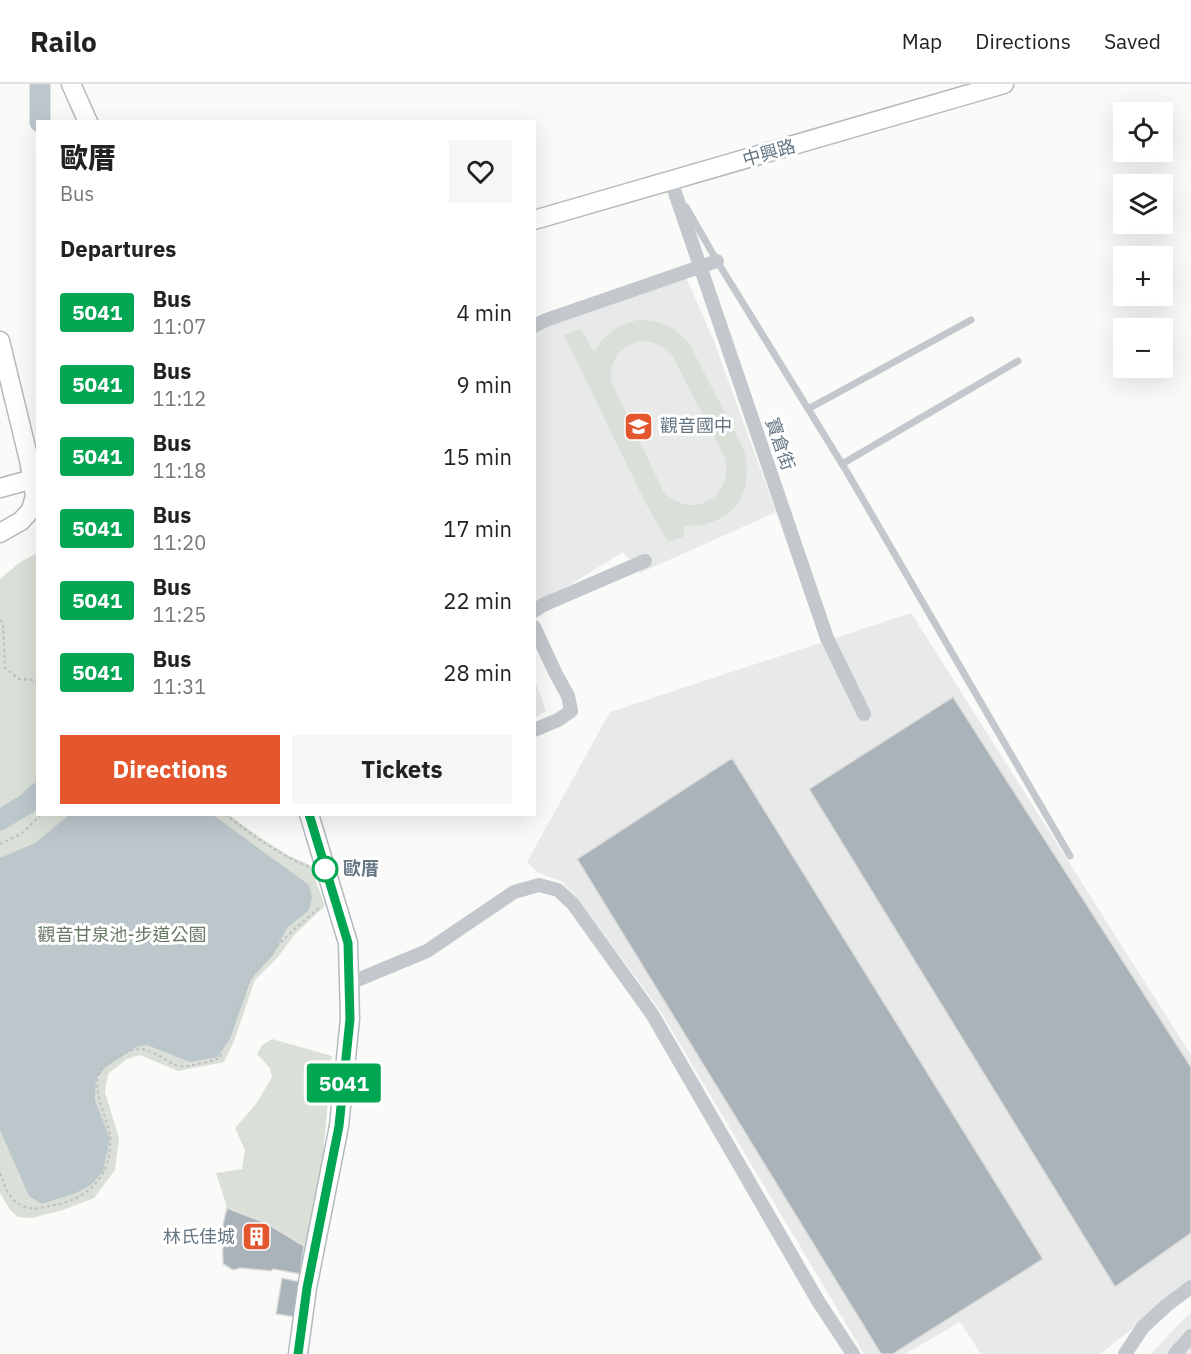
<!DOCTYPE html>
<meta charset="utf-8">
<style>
body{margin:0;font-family:"IBM Plex Sans","Noto Sans TC",sans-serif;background:#f6f6f6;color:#222;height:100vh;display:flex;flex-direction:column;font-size:22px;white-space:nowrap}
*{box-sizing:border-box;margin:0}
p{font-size:20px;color:#767676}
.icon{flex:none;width:33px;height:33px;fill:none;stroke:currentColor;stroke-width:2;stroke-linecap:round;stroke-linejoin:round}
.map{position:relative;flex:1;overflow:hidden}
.details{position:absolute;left:36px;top:36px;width:500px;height:696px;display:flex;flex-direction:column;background:#fff;border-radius:0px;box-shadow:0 6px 24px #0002}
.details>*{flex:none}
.badge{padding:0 12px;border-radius:4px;font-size:21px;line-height:39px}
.fabs{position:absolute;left:1113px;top:18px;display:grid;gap:12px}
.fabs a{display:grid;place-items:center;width:60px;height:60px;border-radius:0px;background:#fff;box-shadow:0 6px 24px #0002;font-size:30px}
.map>.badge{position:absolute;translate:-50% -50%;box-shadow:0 0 0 3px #fff}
h2{padding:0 24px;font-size:22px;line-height:54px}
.round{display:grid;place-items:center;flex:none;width:63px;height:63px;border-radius:0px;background:#f6f6f6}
.head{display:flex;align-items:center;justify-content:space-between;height:102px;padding:0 24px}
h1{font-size:28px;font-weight:800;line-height:45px}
.cta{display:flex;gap:12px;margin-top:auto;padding:12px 24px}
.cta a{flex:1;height:69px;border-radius:0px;background:#e4572e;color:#fff;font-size:24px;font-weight:800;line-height:69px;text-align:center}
.cta a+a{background:#f6f6f6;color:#222}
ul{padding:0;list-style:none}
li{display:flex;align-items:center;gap:18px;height:72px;padding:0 24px}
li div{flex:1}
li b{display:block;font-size:22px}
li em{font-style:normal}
li .badge{min-width:66px;font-weight:700;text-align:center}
header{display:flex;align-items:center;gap:36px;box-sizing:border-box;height:84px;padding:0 30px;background:#fff;border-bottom:2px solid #e0e0e0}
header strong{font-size:28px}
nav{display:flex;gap:33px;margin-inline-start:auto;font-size:21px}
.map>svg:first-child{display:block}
.built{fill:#e8e9e9}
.green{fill:#dadfd7;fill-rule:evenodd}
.water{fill:#bbc7cb}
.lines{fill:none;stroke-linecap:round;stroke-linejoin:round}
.river{stroke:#bbc7cb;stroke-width:21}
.building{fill:#aab3b9;stroke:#dcdcda;stroke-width:1.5}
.secondary-casing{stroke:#b3babf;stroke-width:21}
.path{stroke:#bbbfc2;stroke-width:2;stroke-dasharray:3 3;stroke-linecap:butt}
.lane{stroke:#c3c8cc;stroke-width:7}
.street{stroke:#c3c8cc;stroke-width:14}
.secondary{stroke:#fff;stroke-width:18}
.line-casing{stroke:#fff;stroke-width:14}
.line{stroke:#00a651;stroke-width:9}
.stop-dot{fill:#fff;stroke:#00a651;stroke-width:3}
.labels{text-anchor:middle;stroke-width:6;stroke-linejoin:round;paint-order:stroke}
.street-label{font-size:18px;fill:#657683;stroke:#fff}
.poi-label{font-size:18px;fill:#657683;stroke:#fff;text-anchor:start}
.stop-label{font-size:18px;font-weight:bold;fill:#657683;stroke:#fff;text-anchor:start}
.park-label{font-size:18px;fill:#687a64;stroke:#fff}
</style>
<header>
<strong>Railo</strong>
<nav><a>Map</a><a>Directions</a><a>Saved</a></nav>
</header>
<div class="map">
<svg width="1191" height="1270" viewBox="0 0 1191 1270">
<rect width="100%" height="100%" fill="#fafaf8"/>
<g class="built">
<polygon points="681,182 714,257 776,428 640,489 623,468 534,523 534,237"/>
<polygon points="911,529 1191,971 1191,1199 1100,1270 981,1270 960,1238 905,1270 864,1270 659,925 575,811 561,797 539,789 527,778 610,628"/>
<polygon points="534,594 546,627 534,634"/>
<polygon points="1191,1229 1191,1270 1151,1270 1180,1239"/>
</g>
<g class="green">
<path d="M 638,236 C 660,236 675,243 689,259 L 744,366 C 756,411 730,444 683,442 L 685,452 L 668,458 L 645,418 L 564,251 L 581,245 L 594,268 C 605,250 617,241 638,236 ZM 640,257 C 654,257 663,261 672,271 L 725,374 C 735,414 691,438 663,407 L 611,297 C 609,277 620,262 640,257 Z"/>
<polygon points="37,469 38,730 229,731 259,753 291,773 310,781 325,822 295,850 278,873 255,896 234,957 224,978 178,987 140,971 127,975 108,990 105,1008 119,1054 115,1086 94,1114 63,1126 32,1134 18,1133 10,1126 0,1109 0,495 19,479"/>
<polygon points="272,955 332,972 323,1072 306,1162 266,1138 227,1123 216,1089 242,1085 245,1066 235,1044 256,1020 272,993 270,984 257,970 262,961"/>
</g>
<polygon class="water" points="69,731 213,731 309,801 312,814 309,826 287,844 273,871 251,895 230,955 217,973 190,978 147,961 136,963 106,983 96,995 95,1016 110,1055 103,1087 92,1100 76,1109 42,1120 29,1112 0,1046 0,774 35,759"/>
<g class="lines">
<g class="river">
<polyline points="40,0 40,38"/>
<polyline points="0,736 28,719 38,709"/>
</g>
</g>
<g class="building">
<polygon points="953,613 1191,983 1191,1149 1115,1203 809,705"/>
<polygon points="732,674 1043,1175 893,1270 881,1270 577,775"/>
<polygon points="227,1124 266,1139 304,1162 300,1190 273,1185 271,1187 240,1184 233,1186 223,1180 222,1144"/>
<polygon points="282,1194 301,1198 295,1233 276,1230"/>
</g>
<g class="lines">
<defs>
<g id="secondary">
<polyline points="71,0 88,38"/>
<polyline points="534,136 1004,0"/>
<polyline points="0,257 29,376 35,412 31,426 21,437 0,449"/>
<polyline points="0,404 33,395"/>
<polyline points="298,1270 307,1204 339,1042 350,935 348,859 309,730"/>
</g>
</defs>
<use href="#secondary" class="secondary-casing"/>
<g class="path">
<polyline points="0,536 3,539 5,584 19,595 33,596 38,599"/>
<path d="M 225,730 C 252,751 278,770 309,783"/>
<polyline points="0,760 21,750 42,730"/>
<path d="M 0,1089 C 5,1102 9,1117 23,1122 C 33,1127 44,1123 54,1121 C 84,1116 108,1096 110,1064 C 110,1060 111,1055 110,1051 C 107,1032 86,998 105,981 C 112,975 128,966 138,965 C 144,964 154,969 159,972 C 166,975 172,981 179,982 C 192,983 207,978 220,974 L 224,954 L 255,885 L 289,850 L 321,822"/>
</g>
<g class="lane">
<polyline points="686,123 717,177 847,388 1070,772"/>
<polyline points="808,325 971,236"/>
<polyline points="842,380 1018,277"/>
</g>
<g class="street">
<polyline points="671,97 827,554 864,630"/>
<polyline points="534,242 546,236 717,177"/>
<polyline points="534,527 543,521 645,477"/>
<polyline points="534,543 556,590 568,612 571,627 558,636 534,646"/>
<polyline points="350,899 427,867 514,808 539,801 558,806 573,820 652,930 818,1217 853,1270"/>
<polyline points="1125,1270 1143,1243 1167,1221 1191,1203"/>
<polyline points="1175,1270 1191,1252"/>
</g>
<use href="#secondary" class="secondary"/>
</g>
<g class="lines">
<defs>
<polyline id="line" points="298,1270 307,1204 339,1042 350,935 348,859 309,730"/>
</defs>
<use href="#line" class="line-casing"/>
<use href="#line" class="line"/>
</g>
<defs>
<symbol id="school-square" viewBox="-11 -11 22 22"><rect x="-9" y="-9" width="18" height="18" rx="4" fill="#e4572e" stroke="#fff"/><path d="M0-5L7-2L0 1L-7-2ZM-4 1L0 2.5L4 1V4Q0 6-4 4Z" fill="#fff"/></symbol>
<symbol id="building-square" viewBox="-11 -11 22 22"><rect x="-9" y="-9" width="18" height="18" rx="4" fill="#e4572e" stroke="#fff"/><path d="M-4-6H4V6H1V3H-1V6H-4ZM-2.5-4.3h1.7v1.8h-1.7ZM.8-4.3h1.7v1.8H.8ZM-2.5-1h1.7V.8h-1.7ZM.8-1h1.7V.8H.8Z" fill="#fff"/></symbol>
</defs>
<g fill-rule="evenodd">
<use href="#school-square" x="622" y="326" width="33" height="33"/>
<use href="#building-square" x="240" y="1136" width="33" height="33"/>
</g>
<circle class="stop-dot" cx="325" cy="785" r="12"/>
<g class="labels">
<g class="street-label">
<text transform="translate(769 69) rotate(-16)" y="6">中興路</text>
<text transform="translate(780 360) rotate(71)" y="6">寶倉街</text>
</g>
<g class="poi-label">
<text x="660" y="348">觀音國中</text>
<text x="235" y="1159" text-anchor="end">林氏佳城</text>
</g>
<g class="stop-label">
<text x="343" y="791">歐厝</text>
</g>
<g class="park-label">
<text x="122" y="857">觀音甘泉池-步道公園</text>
</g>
</g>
</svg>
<div class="fabs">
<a><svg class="icon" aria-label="locate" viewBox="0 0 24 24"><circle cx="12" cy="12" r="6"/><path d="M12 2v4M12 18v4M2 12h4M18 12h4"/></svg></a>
<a><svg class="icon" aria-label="layers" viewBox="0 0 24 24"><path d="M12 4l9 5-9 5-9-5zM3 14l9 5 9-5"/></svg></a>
<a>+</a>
<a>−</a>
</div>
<b class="badge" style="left:344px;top:999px;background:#00a651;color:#fff">5041</b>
<section class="details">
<div class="head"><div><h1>歐厝</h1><p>Bus</p></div><a class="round"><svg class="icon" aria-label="heart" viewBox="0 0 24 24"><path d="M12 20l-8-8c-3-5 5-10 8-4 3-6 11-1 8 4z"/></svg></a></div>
<h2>Departures</h2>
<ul>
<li><span class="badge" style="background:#00a651;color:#fff">5041</span><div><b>Bus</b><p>11:07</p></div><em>4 min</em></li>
<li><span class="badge" style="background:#00a651;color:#fff">5041</span><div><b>Bus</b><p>11:12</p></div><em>9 min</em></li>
<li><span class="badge" style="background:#00a651;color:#fff">5041</span><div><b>Bus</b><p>11:18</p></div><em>15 min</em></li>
<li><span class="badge" style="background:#00a651;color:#fff">5041</span><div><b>Bus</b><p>11:20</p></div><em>17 min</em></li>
<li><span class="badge" style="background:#00a651;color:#fff">5041</span><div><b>Bus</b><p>11:25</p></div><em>22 min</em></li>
<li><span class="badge" style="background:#00a651;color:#fff">5041</span><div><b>Bus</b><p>11:31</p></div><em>28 min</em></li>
</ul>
<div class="cta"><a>Directions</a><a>Tickets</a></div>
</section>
</div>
